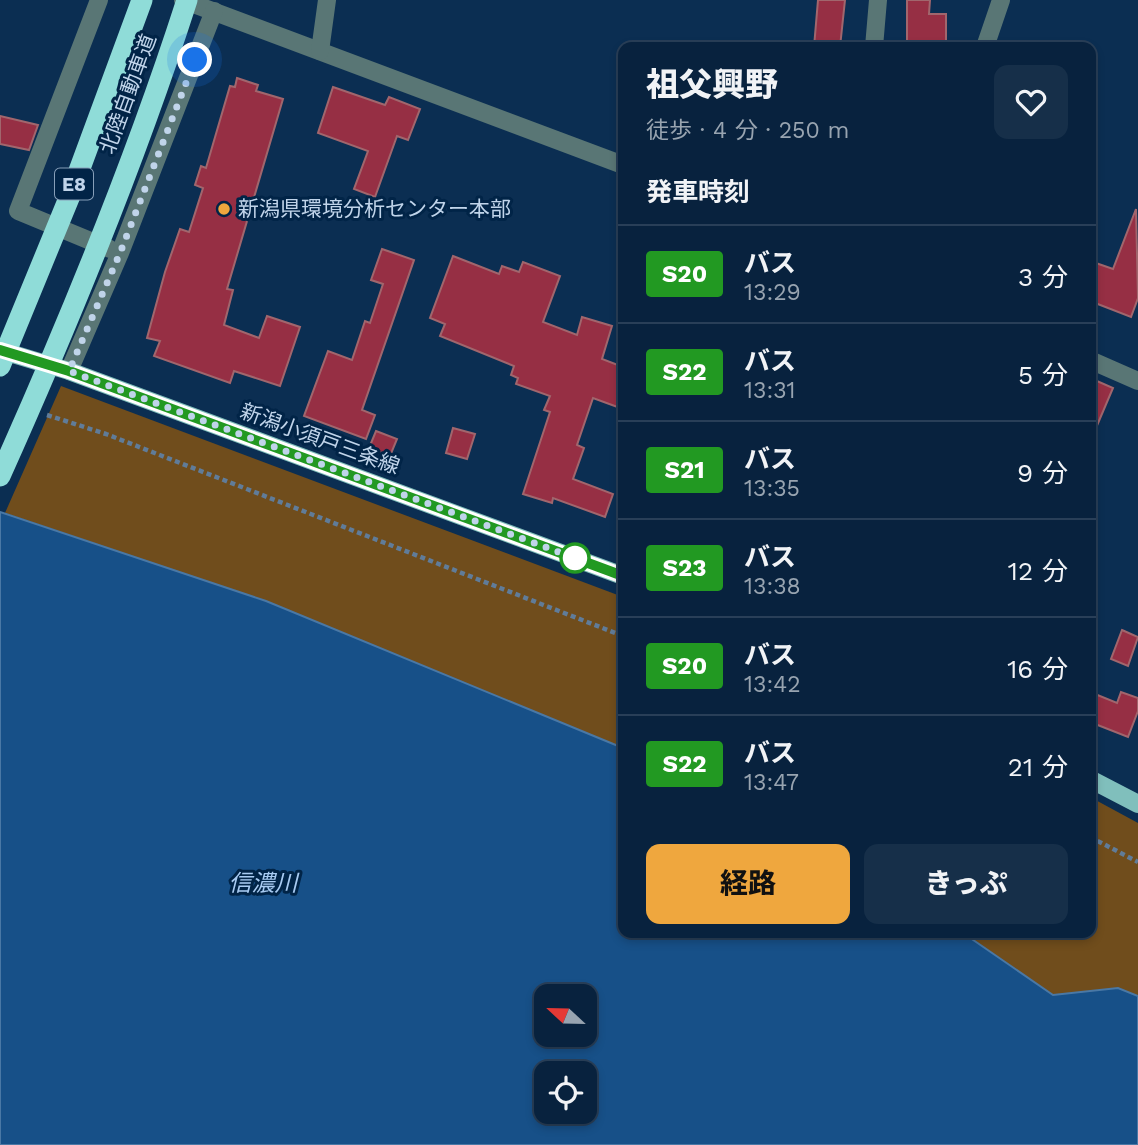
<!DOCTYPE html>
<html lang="ja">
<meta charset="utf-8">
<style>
body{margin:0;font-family:"Work Sans","Noto Sans JP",sans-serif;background:#162f49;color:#f1f3f6;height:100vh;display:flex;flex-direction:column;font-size:26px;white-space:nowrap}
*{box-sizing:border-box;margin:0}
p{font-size:23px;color:#98a4b0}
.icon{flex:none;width:38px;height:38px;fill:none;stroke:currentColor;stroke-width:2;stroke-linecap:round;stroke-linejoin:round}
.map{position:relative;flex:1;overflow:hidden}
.details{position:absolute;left:618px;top:42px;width:478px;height:896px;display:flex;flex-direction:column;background:#08223e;border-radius:14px;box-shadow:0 4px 10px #0003,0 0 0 2px #293f58}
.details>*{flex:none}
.badge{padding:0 14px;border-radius:5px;font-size:24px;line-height:46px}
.needle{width:46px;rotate:292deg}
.fabs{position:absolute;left:534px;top:984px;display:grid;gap:14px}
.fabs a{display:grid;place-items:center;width:63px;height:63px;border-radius:14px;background:#08223e;box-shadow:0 4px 10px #0003,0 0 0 2px #293f58;font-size:35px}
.you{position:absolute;width:35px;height:35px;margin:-18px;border:5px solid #fff;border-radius:50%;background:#1a73e8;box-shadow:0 0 0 10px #1a73e833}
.map>.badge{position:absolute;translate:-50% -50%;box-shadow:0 0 0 4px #fff}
h2{padding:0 28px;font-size:26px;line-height:63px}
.round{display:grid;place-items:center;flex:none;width:74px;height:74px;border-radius:14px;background:#162f49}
.overview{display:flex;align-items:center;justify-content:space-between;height:119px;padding:0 28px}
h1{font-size:33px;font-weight:800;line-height:52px}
.button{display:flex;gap:14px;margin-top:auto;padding:14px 28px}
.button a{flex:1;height:80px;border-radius:14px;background:#efa73e;color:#111;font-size:28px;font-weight:800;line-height:80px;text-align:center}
.button a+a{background:#162f49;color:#f1f3f6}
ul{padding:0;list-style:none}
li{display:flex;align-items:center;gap:21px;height:98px;padding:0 28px;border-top:2px solid #293f58}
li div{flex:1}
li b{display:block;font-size:26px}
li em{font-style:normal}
li .badge{min-width:77px;font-weight:700;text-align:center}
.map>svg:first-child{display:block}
.green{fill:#704d1c}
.water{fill:#175088;stroke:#4a78a5;stroke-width:2;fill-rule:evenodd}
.building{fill:#962f44;stroke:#a1666d;stroke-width:2}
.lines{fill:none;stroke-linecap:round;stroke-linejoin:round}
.path{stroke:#607c99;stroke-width:4.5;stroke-dasharray:5 3.5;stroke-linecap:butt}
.minor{stroke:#597675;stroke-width:18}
.major{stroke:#80bfbc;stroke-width:18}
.highway-bridge{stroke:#8fdcd8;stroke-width:21}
.line-casing{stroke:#fff;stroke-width:16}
.line{stroke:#292;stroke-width:10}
.walk{stroke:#c0d4ea;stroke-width:7;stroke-dasharray:0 12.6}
.poi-dot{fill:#efa73e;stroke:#012447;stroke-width:2.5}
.stop-dot{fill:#fff;stroke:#292;stroke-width:3.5}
.labels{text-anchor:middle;stroke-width:6;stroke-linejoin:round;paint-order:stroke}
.shield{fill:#012447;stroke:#879fb9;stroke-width:2}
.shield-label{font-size:19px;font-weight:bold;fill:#c0d4ea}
.street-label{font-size:21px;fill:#c0d4ea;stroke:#012447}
.poi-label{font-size:21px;fill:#c0d4ea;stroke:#012447;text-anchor:start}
.water-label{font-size:23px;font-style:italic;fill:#a8cbf2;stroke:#012447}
</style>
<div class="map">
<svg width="1138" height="1145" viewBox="0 0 1138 1145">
<rect width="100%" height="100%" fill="#0b2e52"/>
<g class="green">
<polygon points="61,386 623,597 623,748 266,601 5,513"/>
<polygon points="1090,797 1138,823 1138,996 1118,988 1053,995 963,933 1090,933"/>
</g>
<path class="water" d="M 0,512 L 266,601 L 623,748 L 623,933 L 963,933 L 1053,995 L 1118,988 L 1138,996 L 1138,1145 L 0,1145 ZM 546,996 L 584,996 L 584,1034 L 546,1034 ZM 546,1073 L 584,1073 L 584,1111 L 546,1111 Z"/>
<g class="building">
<polygon points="818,0 845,0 840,47 814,47"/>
<polygon points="907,0 930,0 929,14 946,14 946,42 907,42"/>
<polygon points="237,78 258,85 256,91 283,99 227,289 233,290 224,325 259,338 267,316 300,327 280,386 234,371 230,383 154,356 160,341 147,338 165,272 180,229 189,232 203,188 195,185 201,166 206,168 230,86 235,87"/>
<polygon points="333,87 385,105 389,97 420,109 408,140 397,136 375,197 354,189 368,151 318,133"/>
<polygon points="0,116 38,125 29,150 0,144"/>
<polygon points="1136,209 1138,298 1131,317 1090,301 1090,261 1113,269"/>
<polygon points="382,249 414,260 362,410 375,415 366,439 304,416 328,351 352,360 365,321 370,323 383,284 371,280"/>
<polygon points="453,256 499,274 502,266 519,272 523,262 560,276 543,322 577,335 582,317 612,326 602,359 623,367 623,409 593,398 577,445 584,448 573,479 613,494 605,517 553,498 552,503 523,494 550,412 544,410 550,396 516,384 518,378 511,375 514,366 440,336 445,324 430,318"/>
<polygon points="1090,378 1113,388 1090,442"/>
<polygon points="453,428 475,434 467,459 446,453"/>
<polygon points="376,431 397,439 390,456 369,448"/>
<polygon points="1122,630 1138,637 1128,666 1111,659"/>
<polygon points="1090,692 1117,703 1121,692 1138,698 1138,711 1128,737 1090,722"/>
</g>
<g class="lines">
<g class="path">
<polyline points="47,415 106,434 623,636"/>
<polyline points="1090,837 1138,862"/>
</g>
<g class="minor">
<polyline points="99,0 18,211 110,249"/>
<polyline points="183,0 623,165"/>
<polyline points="874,47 878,0"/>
<polyline points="985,47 1001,0"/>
<polyline points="320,51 327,0"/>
<polyline points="1090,360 1138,381"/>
<polyline points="69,371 120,253 214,11"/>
</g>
<g class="major">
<polyline points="0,350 69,371 623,576"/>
<polyline points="1090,779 1138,804"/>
</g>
<g class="highway-bridge">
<polyline points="0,366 69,198 142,0"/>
<path d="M 0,476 C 70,320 135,162 187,0"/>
</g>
</g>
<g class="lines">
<defs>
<polyline id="line" points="0,350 69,371 623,576"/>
</defs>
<use href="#line" class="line-casing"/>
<use href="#line" class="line"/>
<polyline class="walk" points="195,60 120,253 69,371 575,558"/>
</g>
<circle class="poi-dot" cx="224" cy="209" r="7"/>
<circle class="stop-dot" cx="575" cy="558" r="14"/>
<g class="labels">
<rect class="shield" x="55" y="168.5" width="38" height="31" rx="5"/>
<g class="shield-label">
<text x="74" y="191">E8</text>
</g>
<g class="street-label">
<text transform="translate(128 94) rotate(-70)" y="7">北陸自動車道</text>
<text transform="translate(320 439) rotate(20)" y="7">新潟小須戸三条線</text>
</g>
<g class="poi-label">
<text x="238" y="216">新潟県環境分析センター本部</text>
</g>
<g class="water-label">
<text x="263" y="891">信濃川</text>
</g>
</g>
</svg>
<div class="fabs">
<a><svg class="needle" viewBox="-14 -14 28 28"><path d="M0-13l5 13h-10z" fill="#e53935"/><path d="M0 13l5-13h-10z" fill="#98a4b0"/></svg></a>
<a><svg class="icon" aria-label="locate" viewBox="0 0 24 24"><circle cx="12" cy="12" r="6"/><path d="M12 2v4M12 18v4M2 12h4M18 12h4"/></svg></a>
</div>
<div class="you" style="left:195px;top:60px"></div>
<section class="details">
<div class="overview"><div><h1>祖父興野</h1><p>徒歩 · 4 分 · 250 m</p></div><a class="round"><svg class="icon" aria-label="heart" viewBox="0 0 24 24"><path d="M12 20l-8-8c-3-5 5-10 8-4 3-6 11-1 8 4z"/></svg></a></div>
<h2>発車時刻</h2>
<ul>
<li><span class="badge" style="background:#292;color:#fff">S20</span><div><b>バス</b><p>13:29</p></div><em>3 分</em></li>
<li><span class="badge" style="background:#292;color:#fff">S22</span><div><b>バス</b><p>13:31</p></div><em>5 分</em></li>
<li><span class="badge" style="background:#292;color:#fff">S21</span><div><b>バス</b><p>13:35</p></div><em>9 分</em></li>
<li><span class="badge" style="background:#292;color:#fff">S23</span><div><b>バス</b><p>13:38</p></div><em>12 分</em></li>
<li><span class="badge" style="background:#292;color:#fff">S20</span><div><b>バス</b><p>13:42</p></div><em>16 分</em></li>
<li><span class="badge" style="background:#292;color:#fff">S22</span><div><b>バス</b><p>13:47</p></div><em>21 分</em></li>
</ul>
<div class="button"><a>経路</a><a>きっぷ</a></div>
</section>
</div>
